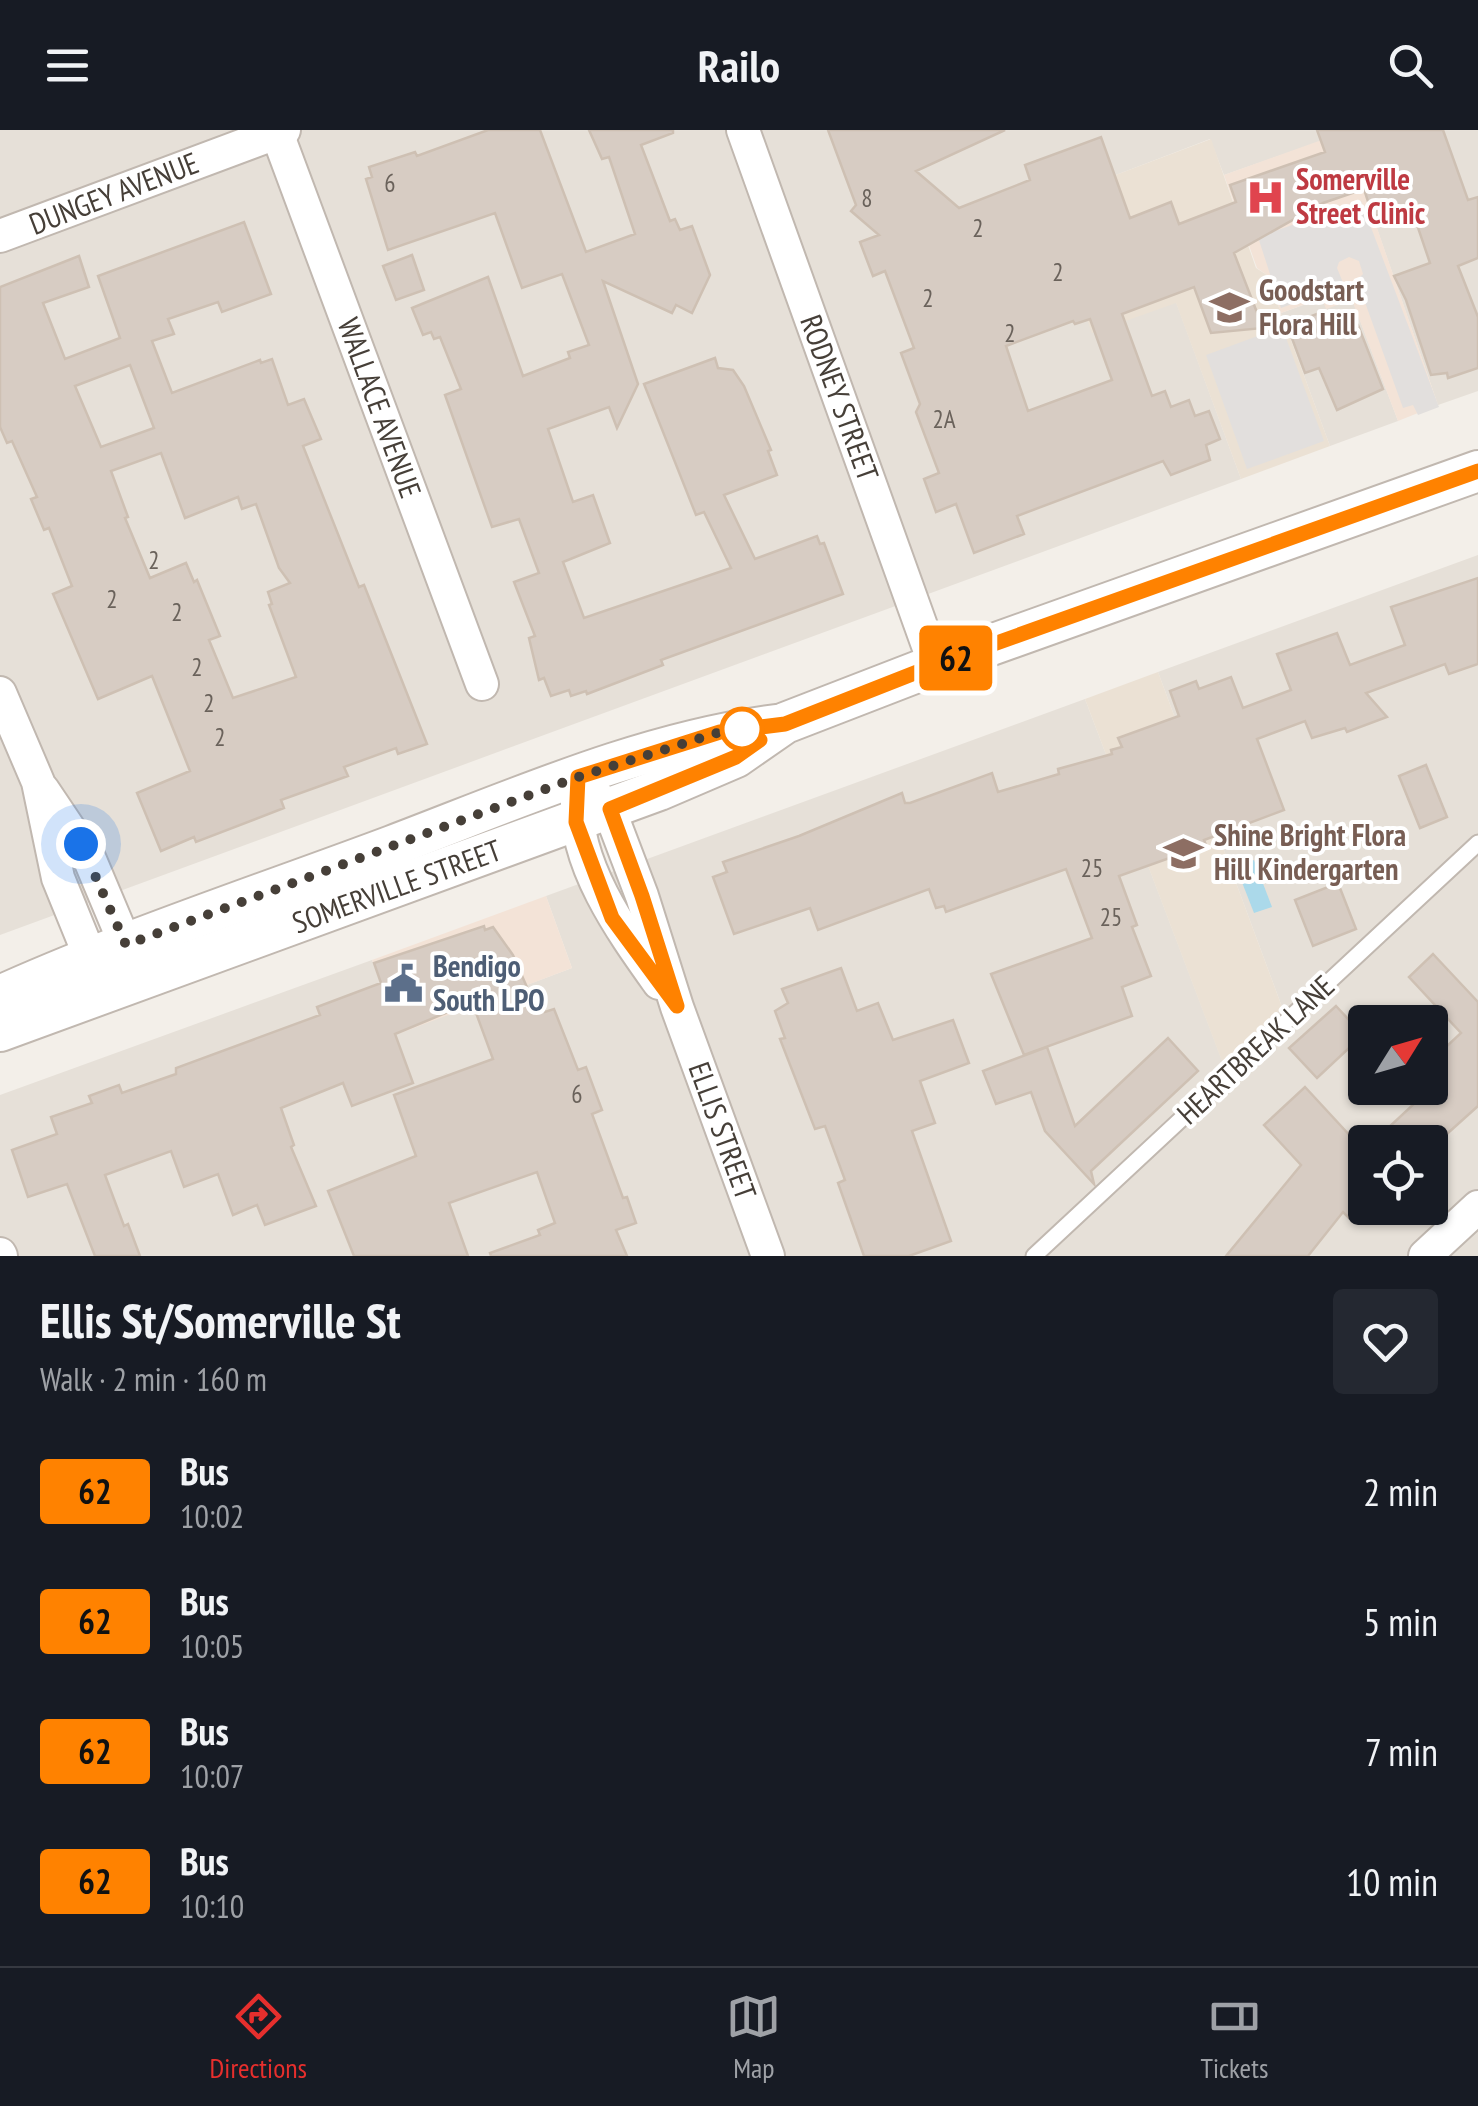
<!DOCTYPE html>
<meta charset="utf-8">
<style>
body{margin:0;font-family:"PT Sans Narrow",sans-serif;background:#242831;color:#f1f3f6;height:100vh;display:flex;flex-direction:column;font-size:38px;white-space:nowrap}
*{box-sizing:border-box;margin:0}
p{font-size:32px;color:#9ea1a6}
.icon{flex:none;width:55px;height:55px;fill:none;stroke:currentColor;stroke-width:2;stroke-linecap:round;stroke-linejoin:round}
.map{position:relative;height:1126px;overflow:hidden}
.sheet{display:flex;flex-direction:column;background:#171b24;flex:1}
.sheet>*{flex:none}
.badge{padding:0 20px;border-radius:8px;font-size:35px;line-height:65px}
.needle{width:65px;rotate:53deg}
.controls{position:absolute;left:1348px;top:875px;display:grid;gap:20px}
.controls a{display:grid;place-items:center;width:100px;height:100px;border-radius:10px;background:#171b24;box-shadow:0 2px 8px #0004;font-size:50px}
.you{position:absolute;width:50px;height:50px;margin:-25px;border:8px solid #fff;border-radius:50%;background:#1a73e8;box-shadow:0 0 0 15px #1a73e833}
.map>.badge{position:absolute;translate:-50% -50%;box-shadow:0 0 0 5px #fff}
.round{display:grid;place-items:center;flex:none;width:105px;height:105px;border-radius:10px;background:#242831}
.summary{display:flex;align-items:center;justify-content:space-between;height:170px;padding:0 40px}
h1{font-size:48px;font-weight:600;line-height:75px}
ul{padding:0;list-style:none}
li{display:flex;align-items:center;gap:30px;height:130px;padding:0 40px}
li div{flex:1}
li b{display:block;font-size:38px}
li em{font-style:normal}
li .badge{min-width:110px;font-weight:700;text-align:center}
header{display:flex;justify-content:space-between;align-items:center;height:130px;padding:0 40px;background:#171b24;font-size:45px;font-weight:600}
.tab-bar{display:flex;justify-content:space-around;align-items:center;height:140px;border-top:2px solid #363941;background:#171b24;font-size:28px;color:#9ea1a6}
.tab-bar a{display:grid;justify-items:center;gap:5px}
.tab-bar .selected{color:#e62f2d}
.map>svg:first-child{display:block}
.residential{fill:#e6e0d8;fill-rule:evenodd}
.commercial{fill:#f3e3d7}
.education{fill:#ebe1d4}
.parking{fill:#e2dfdd}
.water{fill:#abd9ea}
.building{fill:#d7ccc3;stroke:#cec0b3;stroke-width:2.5;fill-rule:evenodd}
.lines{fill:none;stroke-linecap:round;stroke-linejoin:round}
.service-casing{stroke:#c1b8b0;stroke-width:19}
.minor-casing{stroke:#c1b8b0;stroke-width:36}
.tertiary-casing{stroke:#c1b8b0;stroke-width:44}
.service{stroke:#fff;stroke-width:15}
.minor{stroke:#fff;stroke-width:32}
.tertiary{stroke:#fff;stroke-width:40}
.line-casing{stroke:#fff;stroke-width:22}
.line{stroke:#ff8200;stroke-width:15}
.walk{stroke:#463f38;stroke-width:10;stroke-dasharray:0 18}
.stop-dot{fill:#fff;stroke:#ff8200;stroke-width:5}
.labels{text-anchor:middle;stroke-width:8;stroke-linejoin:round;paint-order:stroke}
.number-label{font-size:25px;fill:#6a625b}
.health-label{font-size:30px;font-weight:bold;fill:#be3a42;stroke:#fff;text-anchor:start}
.street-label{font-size:30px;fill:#463f38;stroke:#fff}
.education-label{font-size:30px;font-weight:bold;fill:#785e54;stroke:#fff;text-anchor:start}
.service-label{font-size:30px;font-weight:bold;fill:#4e5e75;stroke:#fff;text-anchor:start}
</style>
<header><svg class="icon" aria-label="menu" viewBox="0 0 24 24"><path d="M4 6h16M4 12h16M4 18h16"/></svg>Railo<svg class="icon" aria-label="search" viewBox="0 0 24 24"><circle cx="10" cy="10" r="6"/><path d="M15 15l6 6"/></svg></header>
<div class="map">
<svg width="1478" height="1126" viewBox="0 0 1478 1126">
<rect width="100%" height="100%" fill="#f3efe9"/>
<g class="residential">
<polygon points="0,0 1478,0 1478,261 1438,275 1344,3 1224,45 1210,9 1045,72 1176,172 1241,349 0,805"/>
<polygon points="1323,168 1352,169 1398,291 1330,316 1281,183"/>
<path d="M 1478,425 L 1478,1126 L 0,1126 L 0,965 L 372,830 L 398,903 L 572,838 L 546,766 L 1085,569 L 1223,933 L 1282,877 L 1158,542 ZM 1365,892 L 1430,892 L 1430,958 L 1365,958 ZM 1365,1012 L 1430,1012 L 1430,1078 L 1365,1078 Z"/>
</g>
<g class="commercial">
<polygon points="1344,2 1438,275 1398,291 1352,170 1326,179 1322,168 1281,183 1267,145 1257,138 1224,45"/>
<polygon points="546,766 572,838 398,904 372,830"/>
</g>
<g class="education">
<polygon points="1211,9 1256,138 1267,145 1330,316 1241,349 1176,173 1092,203 1044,72"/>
<polygon points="1158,542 1282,877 1223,934 1085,569"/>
</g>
<g class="parking">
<polygon points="1361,71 1439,277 1418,285 1413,275 1403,278 1357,150 1363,144 1359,131 1349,127 1339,132 1337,138 1344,155 1281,178 1258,107"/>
<polygon points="1282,197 1324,311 1247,339 1206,225"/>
</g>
<polygon class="water" points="1254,730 1272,777 1254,783 1236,737"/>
<g class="building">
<polygon points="488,0 540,0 586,122 635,104 609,27 602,29 589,0 673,0 673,3 641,15 670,91 675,89 680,100 692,96 710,145 692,183 676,175 672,183 603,151 638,254 617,298 609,277 548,299 573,372 593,365 610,413 563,432 584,488 731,438 704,382 696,385 644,254 715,228 718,238 733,240 744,256 771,320 768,321 777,345 724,365 755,429 817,406 820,414 824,413 843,464 661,530 663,535 587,564 586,561 571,566 569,560 551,566 544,548 539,550 529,508 535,506 514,452 539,443 519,389 492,397 445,265 461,259 440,207 434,209 431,202 423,205 412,178 488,147 523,246 570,228 568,222 589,215 562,144 522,158 495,83 388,120 366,49 372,47 369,37 415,22 417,26"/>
<path d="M 828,0 L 1005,0 L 916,41 L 959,78 L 1030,50 L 1025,35 L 1101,7 L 1130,88 L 1171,72 L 1179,94 L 1236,72 L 1230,55 L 1325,22 L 1317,0 L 1443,0 L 1468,70 L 1478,67 L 1478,128 L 1458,136 L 1478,187 L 1478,238 L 1448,248 L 1447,243 L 1431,245 L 1406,170 L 1394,146 L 1430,133 L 1410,74 L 1373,87 L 1364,59 L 1323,73 L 1234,123 L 1263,198 L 1211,203 L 1194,157 L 1122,184 L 1152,266 L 1165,261 L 1171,277 L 1189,270 L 1195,286 L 1209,281 L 1220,309 L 1206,315 L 1210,330 L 1171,345 L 1163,331 L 1017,386 L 1024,404 L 974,423 L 956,374 L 936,382 L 924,349 L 939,343 L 916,282 L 920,274 L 901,223 L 914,218 L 885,141 L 873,146 L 860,112 L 879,105 L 851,81 L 856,75 ZM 1090,189 L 1112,250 L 1028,281 L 1006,216 L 1073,191 L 1075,194 Z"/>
<path d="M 244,92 L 271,164 L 222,182 L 218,172 L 168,189 L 174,204 L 152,211 L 172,263 L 260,230 L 261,233 L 272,229 L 288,275 L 304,269 L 321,309 L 303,316 L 359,457 L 364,455 L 427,614 L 398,624 L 396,618 L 344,637 L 348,646 L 281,670 L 284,678 L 196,712 L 194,707 L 161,721 L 137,663 L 190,641 L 152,546 L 98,569 L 53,464 L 72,456 L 49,398 L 44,400 L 31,369 L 37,367 L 12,311 L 7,313 L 0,297 L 0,157 L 79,126 L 89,157 L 43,173 L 65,229 L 120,208 L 98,146 ZM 130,235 L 154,298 L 101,317 L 75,256 ZM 161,323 L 185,388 L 238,367 L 242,379 L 256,374 L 279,438 L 290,453 L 268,462 L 272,474 L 269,475 L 296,547 L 233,568 L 209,510 L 220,506 L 197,450 L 194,452 L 186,433 L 150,448 L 125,388 L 128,387 L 111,341 Z"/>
<polygon points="412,125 424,160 396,170 383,136"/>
<polygon points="1322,182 1330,206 1358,195 1383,259 1337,280 1319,238 1305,243 1287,195"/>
<polygon points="1478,448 1478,534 1449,544 1445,534 1366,563 1387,587 1347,602 1345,598 1312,608 1305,591 1257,609 1284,680 1204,710 1206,715 1119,746 1137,795 1132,797 1151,846 1122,857 1132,886 1024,925 991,844 1092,808 1066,739 946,782 944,776 936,778 929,759 818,800 810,778 734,804 713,747 727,742 723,732 799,706 902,663 905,673 910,673 992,643 998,662 1059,644 1058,639 1112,624 1111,620 1122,617 1118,608 1179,586 1170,561 1196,551 1199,559 1231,547 1243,578 1291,560 1277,524 1337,503 1350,535 1405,515 1391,477"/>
<polygon points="1426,635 1447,687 1420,698 1399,646"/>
<polygon points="1338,753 1356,799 1313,816 1295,770"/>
<polygon points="484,796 485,800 493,797 513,825 536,878 543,875 545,882 554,879 578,940 586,937 602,980 592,984 623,1068 627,1067 636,1093 616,1100 627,1126 491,1126 490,1123 540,1105 538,1100 555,1093 537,1042 449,1073 468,1126 354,1126 328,1061 416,1026 394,965 493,929 472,872 395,904 413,953 352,976 343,953 281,978 294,1015 291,1017 316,1076 265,1095 257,1075 233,1085 218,1044 184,1057 171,1021 105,1045 124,1096 128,1094 140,1126 95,1126 67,1054 28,1067 12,1020 57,1004 51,987 92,973 89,966 119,955 122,963 176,944 176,938 320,885 317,877 381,853 374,833"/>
<polygon points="1433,824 1478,872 1478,976 1438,1012 1373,1012 1430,959 1430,932 1461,903 1409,847"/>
<polygon points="841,838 857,881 878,873 893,910 953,890 969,933 920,951 935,993 912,1001 951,1111 909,1126 864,1126 838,1053 845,1050 825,996 815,999 780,909 785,908 775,881 788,873 782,859"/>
<polygon points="1336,876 1363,905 1317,948 1289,918"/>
<polygon points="1168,908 1198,941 1091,1041 1094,1054 1045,1001 1031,962 996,974 983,941 1047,917 1075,996"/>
<polygon points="1305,957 1365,1022 1365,1074 1349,1088 1343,1082 1308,1126 1226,1126 1301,1035 1264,995"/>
</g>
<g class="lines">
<defs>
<polyline id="service" points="1034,1126 1478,713"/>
<g id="minor">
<polyline points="743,0 935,535"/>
<polyline points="277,3 482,554"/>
<polyline points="0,106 284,0"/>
<polyline points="0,563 38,652 58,748 100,851"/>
<polyline points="43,660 90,730 135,837"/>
<polyline points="591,660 609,679 642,766 677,877 768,1126"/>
<path d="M 577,669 C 574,735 622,801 659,853"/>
<polyline points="0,1124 1,1126"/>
<polyline points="1425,1126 1478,1077"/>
</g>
<g id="tertiary">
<path d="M 0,866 C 127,809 261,765 392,716 C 516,669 644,612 776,595"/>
<polyline points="0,901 659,660 736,627 785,593 935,535 1478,341"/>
</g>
</defs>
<use href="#service" class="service-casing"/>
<use href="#minor" class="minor-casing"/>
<use href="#tertiary" class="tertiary-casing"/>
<use href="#service" class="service"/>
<use href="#minor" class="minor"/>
<use href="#tertiary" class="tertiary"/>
</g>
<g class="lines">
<defs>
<polyline id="line" points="760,610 736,627 610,679 642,766 677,876 612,788 576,692 578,647 720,602 785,594 935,535 1478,341"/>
</defs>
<use href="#line" class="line-casing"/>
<use href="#line" class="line"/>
<polyline class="walk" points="81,714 126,815 578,647 720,602 753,598 742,599"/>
</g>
<defs>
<symbol id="hospital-bare" viewBox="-9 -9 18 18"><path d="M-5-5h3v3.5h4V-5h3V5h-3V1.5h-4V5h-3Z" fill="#e0444e" stroke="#fff" stroke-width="2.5" paint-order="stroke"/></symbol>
<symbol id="school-bare" viewBox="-9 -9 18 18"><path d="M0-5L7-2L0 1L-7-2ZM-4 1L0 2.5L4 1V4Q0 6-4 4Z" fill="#8d6e63" stroke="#fff" stroke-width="2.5" paint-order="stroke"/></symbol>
<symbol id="civic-bare" viewBox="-9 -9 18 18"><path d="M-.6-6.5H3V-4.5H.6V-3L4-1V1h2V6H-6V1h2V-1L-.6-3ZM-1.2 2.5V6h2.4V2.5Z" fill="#5c6f8a" stroke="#fff" stroke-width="2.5" paint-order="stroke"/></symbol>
</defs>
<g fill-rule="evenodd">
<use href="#hospital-bare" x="1238" y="40" width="55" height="55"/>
<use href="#school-bare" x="1202" y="150" width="55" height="55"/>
<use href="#school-bare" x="1156" y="696" width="55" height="55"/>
<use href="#civic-bare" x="376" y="826" width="55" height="55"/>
</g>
<circle class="stop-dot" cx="742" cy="599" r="20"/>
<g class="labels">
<g class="number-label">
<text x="390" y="62">6</text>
<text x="867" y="77">8</text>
<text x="978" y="107">2</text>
<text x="1058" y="151">2</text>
<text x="928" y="177">2</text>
<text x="1010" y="212">2</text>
<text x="944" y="298">2A</text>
<text x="154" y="439">2</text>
<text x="112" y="478">2</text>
<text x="177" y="491">2</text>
<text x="197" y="546">2</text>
<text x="209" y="582">2</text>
<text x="220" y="616">2</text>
<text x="1092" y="747">25</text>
<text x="1111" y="796">25</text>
<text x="577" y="973">6</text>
</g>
<g class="health-label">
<text x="1296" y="60">Somerville<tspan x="1296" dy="34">Street Clinic</tspan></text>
</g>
<g class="street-label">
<text transform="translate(114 64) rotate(-21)" y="10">DUNGEY AVENUE</text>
<text transform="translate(839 268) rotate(70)" y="10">RODNEY STREET</text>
<text transform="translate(379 278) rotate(70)" y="10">WALLACE AVENUE</text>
<text transform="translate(397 757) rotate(-20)" y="10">SOMERVILLE STREET</text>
<text transform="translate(1256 920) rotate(-43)" y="10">HEARTBREAK LANE</text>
<text transform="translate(722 1001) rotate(70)" y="10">ELLIS STREET</text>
</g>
<g class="education-label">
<text x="1259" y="171">Goodstart<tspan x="1259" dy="34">Flora Hill</tspan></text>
<text x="1214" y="716">Shine Bright Flora<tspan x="1214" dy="34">Hill Kindergarten</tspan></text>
</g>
<g class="service-label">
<text x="433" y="847">Bendigo<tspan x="433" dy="34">South LPO</tspan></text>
</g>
</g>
</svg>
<div class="controls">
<a><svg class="needle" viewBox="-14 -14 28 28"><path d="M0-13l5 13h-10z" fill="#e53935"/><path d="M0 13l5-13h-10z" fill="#9ea1a6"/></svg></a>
<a><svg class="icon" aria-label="locate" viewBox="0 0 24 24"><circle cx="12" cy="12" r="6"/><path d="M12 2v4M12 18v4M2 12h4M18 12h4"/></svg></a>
</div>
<div class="you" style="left:81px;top:714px"></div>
<b class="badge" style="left:956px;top:528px;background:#ff8200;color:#111">62</b>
</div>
<section class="sheet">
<div class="summary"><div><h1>Ellis St/Somerville St</h1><p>Walk · 2 min · 160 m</p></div><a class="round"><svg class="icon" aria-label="heart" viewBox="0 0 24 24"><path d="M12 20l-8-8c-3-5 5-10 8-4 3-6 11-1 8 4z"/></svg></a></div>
<ul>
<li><span class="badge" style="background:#ff8200;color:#111">62</span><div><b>Bus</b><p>10:02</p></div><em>2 min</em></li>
<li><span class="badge" style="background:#ff8200;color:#111">62</span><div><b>Bus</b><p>10:05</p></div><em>5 min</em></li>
<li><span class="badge" style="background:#ff8200;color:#111">62</span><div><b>Bus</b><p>10:07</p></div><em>7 min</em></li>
<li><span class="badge" style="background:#ff8200;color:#111">62</span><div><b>Bus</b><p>10:10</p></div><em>10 min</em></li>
</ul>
</section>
<nav class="tab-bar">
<a class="selected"><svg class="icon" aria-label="directions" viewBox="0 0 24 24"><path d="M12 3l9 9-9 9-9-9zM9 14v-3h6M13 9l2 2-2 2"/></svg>Directions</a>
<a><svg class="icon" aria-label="map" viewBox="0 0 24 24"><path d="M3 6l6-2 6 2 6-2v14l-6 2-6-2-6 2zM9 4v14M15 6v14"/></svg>Map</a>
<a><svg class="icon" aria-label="tickets" viewBox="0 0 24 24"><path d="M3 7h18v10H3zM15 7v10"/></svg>Tickets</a>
</nav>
